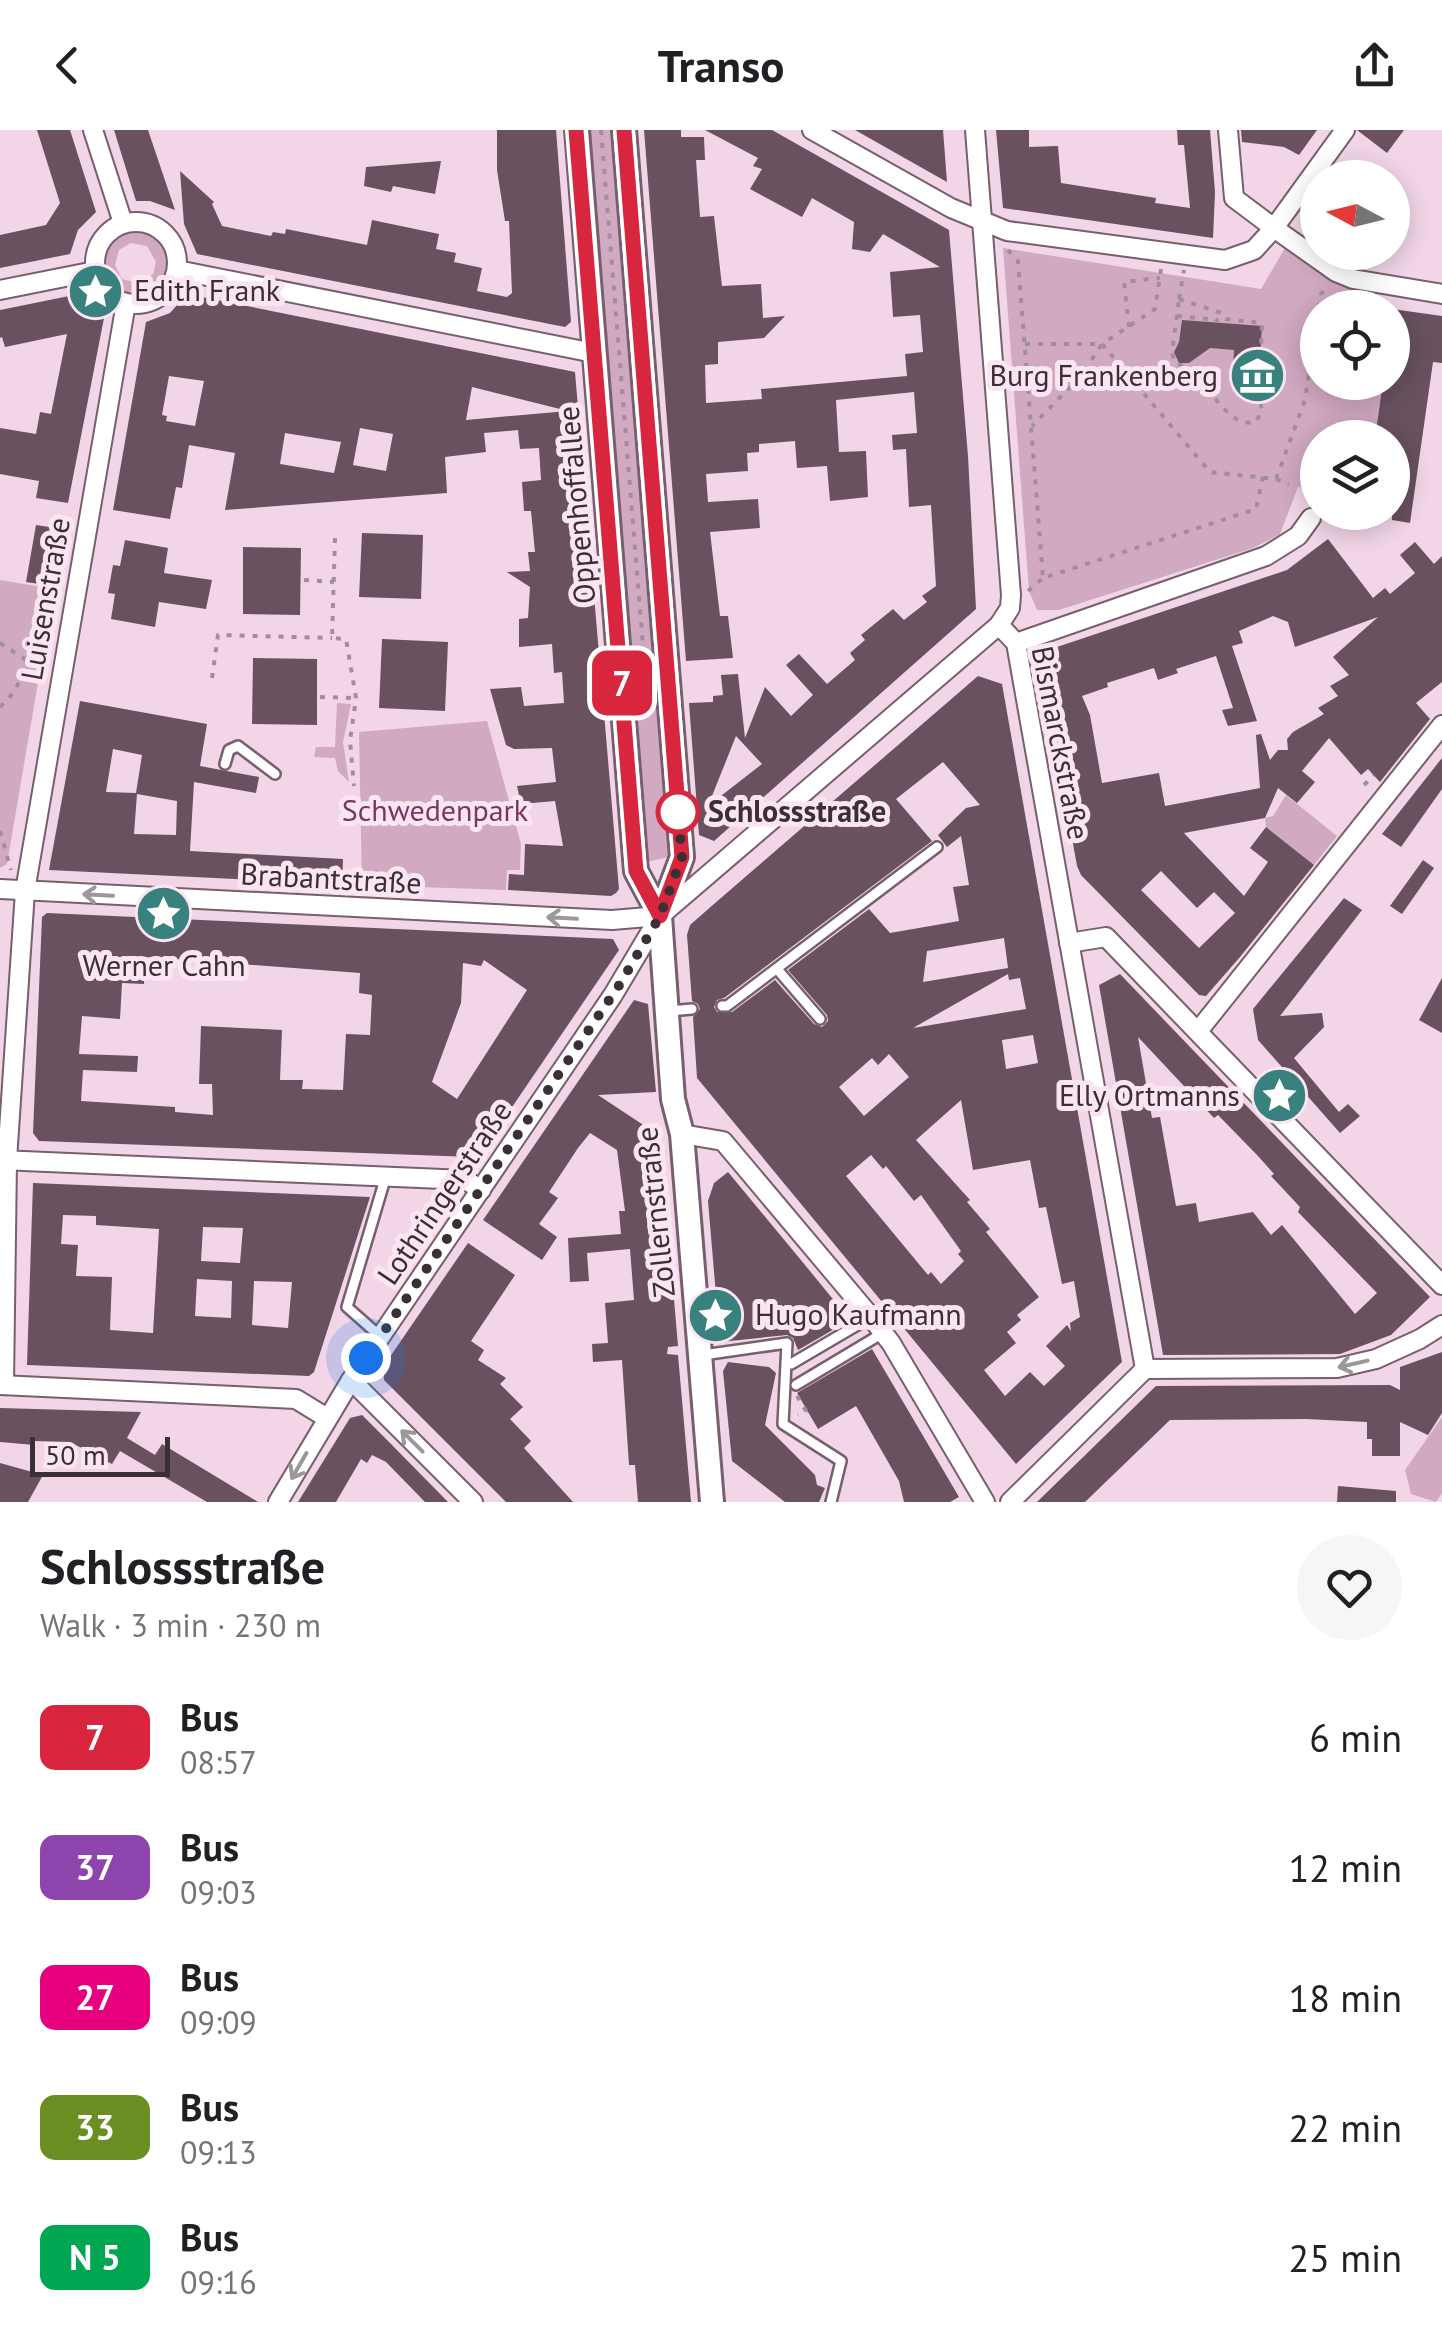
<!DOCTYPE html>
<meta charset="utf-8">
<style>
body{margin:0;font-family:"PT Sans",sans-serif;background:#f6f6f6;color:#202124;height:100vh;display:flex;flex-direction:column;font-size:38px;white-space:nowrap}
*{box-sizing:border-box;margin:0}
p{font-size:32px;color:#757577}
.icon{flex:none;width:55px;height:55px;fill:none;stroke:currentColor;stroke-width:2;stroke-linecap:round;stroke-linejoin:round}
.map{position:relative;height:1372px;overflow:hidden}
.drawer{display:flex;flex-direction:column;background:#fff;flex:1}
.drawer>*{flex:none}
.badge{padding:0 20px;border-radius:15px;font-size:35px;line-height:65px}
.needle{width:65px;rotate:277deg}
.fabs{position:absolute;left:1300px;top:30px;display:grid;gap:20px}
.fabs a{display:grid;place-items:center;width:110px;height:110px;border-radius:50%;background:#fff;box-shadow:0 5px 25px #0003;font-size:50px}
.scale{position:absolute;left:30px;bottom:25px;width:140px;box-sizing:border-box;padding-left:10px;border:5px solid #3a2f35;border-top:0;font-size:28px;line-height:35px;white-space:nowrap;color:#3a2f35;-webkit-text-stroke:8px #fce5f2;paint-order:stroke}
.you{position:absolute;width:50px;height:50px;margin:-25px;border:8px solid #fff;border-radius:50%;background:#1a73e8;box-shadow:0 0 0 15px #1a73e833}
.map>.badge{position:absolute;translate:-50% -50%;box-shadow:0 0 0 5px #fff}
.round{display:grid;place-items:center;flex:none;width:105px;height:105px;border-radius:52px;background:#f6f6f6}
.overview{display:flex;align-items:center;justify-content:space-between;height:170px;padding:0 40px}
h1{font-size:48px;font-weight:600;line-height:75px}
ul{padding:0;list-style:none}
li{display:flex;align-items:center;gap:30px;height:130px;padding:0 40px}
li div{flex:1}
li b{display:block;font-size:38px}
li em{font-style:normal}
li .badge{min-width:110px;font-weight:700;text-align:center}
header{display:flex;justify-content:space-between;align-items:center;height:130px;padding:0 40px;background:#fff;font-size:45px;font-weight:600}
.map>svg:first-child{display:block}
.green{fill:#d1a9c1;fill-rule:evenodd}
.building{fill:#69515f;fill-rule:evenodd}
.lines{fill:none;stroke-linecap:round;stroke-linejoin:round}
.service-casing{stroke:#775f6d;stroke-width:14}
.minor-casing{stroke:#775f6d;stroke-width:22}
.tertiary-casing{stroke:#775f6d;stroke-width:28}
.path{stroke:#a28e9a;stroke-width:4;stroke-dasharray:5 8;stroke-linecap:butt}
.service{stroke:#fff;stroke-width:9}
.minor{stroke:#fff;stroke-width:18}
.tertiary{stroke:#fff;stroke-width:22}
.oneway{stroke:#9c979a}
.line-casing{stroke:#fff;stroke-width:22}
.line{stroke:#d7263d;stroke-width:15}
.walk{stroke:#3a2f35;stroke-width:10;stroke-dasharray:0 18}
.stop-dot{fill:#fff;stroke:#d7263d;stroke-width:5}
.labels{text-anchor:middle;stroke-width:10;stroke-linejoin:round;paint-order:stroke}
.poi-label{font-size:30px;fill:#3a2f35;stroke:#fce5f2;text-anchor:start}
.street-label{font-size:30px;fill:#3a2f35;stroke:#fce5f2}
.park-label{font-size:30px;fill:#763862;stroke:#fce5f2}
.stop-label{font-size:30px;font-weight:bold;fill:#3a2f35;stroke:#fce5f2;text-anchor:start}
</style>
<header><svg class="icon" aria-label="back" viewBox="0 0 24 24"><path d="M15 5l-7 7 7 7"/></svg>Transo<svg class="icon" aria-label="share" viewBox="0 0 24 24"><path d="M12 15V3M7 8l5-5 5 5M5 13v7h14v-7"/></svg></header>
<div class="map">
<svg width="1442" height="1372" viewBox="0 0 1442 1372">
<rect width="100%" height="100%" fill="#f2d6e7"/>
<g class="green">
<polygon points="587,0 612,0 669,727 646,732"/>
<path d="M 135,98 C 149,100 161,106 167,120 C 193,183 68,182 110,110 ZM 131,113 L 147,116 L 156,132 L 153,144 L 138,153 L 122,149 L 115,135 L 119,120 Z"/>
<polygon points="1286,116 1340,156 1376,166 1374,177 1318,178 1318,252 1383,253 1375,307 1318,308 1317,360 1298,357 1280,404 1253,418 1059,480 1037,480 1029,461 1003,118 1261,159"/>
<polygon points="0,450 54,459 7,734 0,738"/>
<polygon points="337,573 351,574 343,612 349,652 338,641 335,628 314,627 316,617 335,617"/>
<polygon points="487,591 521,714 520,740 507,740 506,760 362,755 359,602"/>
<polygon points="1286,665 1337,706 1314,735 1266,697 1265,688 1273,686"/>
<polygon points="1442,1287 1442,1363 1436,1372 1411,1364 1405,1340"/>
</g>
<g class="building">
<polygon points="37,0 70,0 96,82 78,100 70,124 0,138 0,105 46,95 60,73"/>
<polygon points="114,0 148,0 175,80 150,71 136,71"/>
<polygon points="497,0 556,0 571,192 565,197 197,124 184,94 180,41 214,72 212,74 222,96 271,106 273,102 285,104 286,99 367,115 372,90 439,104 436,119 456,123 454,132 482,138 477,161 507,167 512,163 509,91 505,91 497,40"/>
<path d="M 644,0 L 681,0 L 681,7 L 704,7 L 705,30 L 696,30 L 700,87 L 714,86 L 722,156 L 761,154 L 763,188 L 785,186 L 764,208 L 718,212 L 718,234 L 705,235 L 706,273 L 762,269 L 761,259 L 907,246 L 905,224 L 923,222 L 920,185 L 893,187 L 890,142 L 940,137 L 883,104 L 870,122 L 852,119 L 854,92 L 812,68 L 802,87 L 750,59 L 762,39 L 753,36 L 758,28 L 705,0 L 772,0 L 949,100 L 968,326 L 976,479 L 714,711 L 699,705 L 689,573 L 713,572 L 713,566 L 723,565 L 721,545 L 738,544 L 745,608 L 765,557 L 791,586 L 813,565 L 786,535 L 799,524 L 827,554 L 855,530 L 850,523 L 865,510 L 861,505 L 893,479 L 904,490 L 927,472 L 922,466 L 936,456 L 931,375 L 909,377 L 906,319 L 893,320 L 892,305 L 917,303 L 914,262 L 836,270 L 839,322 L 866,321 L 868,367 L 830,371 L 827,336 L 797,338 L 795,311 L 759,314 L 759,322 L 747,323 L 748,341 L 706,344 L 708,372 L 758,369 L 760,398 L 710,402 L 720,486 L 728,486 L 733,528 L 686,531 ZM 736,606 L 762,634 L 708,676 Z"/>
<polygon points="855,0 943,0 947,52 908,30"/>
<polygon points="996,0 1029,0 1029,17 1058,16 1061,53 1156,68 1155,73 1190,78 1184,15 1178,15 1177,0 1210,0 1215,62 1213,108 1003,78"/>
<polygon points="1241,0 1317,0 1299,25 1284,17 1242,12"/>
<polygon points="1357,0 1404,0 1387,23"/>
<polygon points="441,31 435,64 393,56 391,62 364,56 366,37"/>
<polygon points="79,164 88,177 104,188 68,373 36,368 39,351 0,344 0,298 36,304 40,282 51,284 67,204 5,217 2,207 0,208 0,180"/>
<path d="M 187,164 L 575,242 L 619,759 L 616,763 L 611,766 L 508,760 L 509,744 L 524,745 L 525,714 L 563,716 L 555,671 L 521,674 L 517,656 L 556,652 L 552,618 L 514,619 L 506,615 L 490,559 L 521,557 L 524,576 L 564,573 L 562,542 L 554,543 L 552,514 L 519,517 L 519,489 L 528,488 L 530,457 L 507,442 L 530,441 L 528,422 L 535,422 L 531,381 L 524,381 L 522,352 L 541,350 L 539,318 L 520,319 L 518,300 L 484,303 L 486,322 L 445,327 L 447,363 L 225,380 L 235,323 L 189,315 L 182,358 L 176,357 L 170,389 L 113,380 L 146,192 L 170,183 ZM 169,246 L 204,251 L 195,296 L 166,291 L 167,286 L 162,285 ZM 472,257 L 568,281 L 466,290 ZM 360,298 L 393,304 L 386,341 L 353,335 ZM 285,303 L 341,312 L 334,343 L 280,334 Z"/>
<polygon points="1392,179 1442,186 1442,233 1433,232 1410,393 1392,390 1392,308 1375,308 1383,252 1392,252"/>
<polygon points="1182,190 1262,196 1259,241 1233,239 1234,220 1210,218 1189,233 1179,233 1174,222 1179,212"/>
<polygon points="36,395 63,399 53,456 26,452"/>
<polygon points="362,403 423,405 421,469 359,467"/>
<path d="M 1328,409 L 1373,468 L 1385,458 L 1390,464 L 1415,443 L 1400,425 L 1415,412 L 1434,434 L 1442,426 L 1442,552 L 1416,573 L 1430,589 L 1380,652 L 1368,639 L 1361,645 L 1329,608 L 1302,641 L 1315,652 L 1297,673 L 1278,658 L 1265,688 L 1184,703 L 1244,766 L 1268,732 L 1250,718 L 1266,697 L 1314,735 L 1240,827 L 1206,866 L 1199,865 L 1081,745 L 1077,736 L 1039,523 L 1287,440 ZM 1273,486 L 1288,492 L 1295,517 L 1378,487 L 1333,527 L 1349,545 L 1330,556 L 1338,566 L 1318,578 L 1324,584 L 1293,602 L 1287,609 L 1288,620 L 1278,620 L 1270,630 L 1261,604 L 1256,605 L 1260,658 L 1165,676 L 1159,643 L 1102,653 L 1090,585 L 1082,566 L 1108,557 L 1107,553 L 1154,538 L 1158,550 L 1178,543 L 1176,539 L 1216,526 L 1233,578 L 1222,580 L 1228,596 L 1257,591 L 1232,516 L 1243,513 L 1239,501 ZM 1161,741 L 1197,778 L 1214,762 L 1235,783 L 1199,818 L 1141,760 Z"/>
<polygon points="125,410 168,418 164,443 212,450 206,479 159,472 155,497 111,489 115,464 108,463 113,435 120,436"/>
<polygon points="243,417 301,418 300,485 243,484"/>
<polygon points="382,509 448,512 445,581 379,578"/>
<polygon points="253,528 317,529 317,595 252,594"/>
<path d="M 978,546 L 1002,554 L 1122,1232 L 1016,1334 L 697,948 L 693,887 L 700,879 L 698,874 L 692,871 L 687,805 L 690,795 L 714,774 ZM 943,632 L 980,675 L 966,678 L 938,705 L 947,717 L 961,706 L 969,755 L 953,757 L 959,791 L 890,803 L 869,779 L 788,840 L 827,885 L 828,891 L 822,897 L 814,894 L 775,850 L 732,882 L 717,882 L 714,877 L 717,870 L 724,868 L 932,711 L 896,669 ZM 1004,808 L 1008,838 L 923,852 L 927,821 ZM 1008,844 L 1009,850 L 1020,848 L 1026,879 L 913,898 ZM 1033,905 L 1038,933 L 1006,939 L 1002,910 ZM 889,924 L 909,947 L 864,986 L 839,957 L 872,928 L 878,935 ZM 961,970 L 973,1040 L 1030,1030 L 1039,1078 L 1046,1077 L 1062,1154 L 1074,1151 L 1080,1187 L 1070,1193 L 1071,1201 L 1067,1195 L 1046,1216 L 1065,1236 L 1044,1256 L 1030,1242 L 1005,1266 L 984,1240 L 1016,1213 L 1007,1202 L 1021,1190 L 1017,1185 L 1039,1167 L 986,1102 L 990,1099 L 967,1072 L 970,1070 L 916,1010 ZM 871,1025 L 883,1039 L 886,1036 L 914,1071 L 921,1065 L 961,1121 L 958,1124 L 964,1131 L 941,1154 L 931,1142 L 928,1145 L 846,1046 Z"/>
<path d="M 80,571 L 207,594 L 200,636 L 259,647 L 256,663 L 194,652 L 190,721 L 343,729 L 342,754 L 49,740 ZM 113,619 L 142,625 L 136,663 L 106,662 ZM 137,664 L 177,671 L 176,705 L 134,704 Z"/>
<polygon points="1442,628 1442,659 1401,717 1382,704"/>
<polygon points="1423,730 1434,738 1402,784 1390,776"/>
<polygon points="1344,768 1362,780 1280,886 1322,883 1324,897 1294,928 1339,982 1348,974 1360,986 1340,1003 1258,910 1253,879"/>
<path d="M 47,783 L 613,809 L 619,820 L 480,1024 L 472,1027 L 39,1011 L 33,1003 L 42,787 ZM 145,827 L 360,843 L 359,863 L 372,865 L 370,905 L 346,904 L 343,960 L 302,959 L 303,950 L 280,950 L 282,900 L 201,896 L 199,954 L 212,954 L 213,985 L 175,982 L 175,977 L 81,971 L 83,940 L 137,942 L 138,926 L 79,924 L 82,886 L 120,889 L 122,853 L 144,854 ZM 484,830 L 527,860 L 457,969 L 432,952 L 461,873 L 463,833 L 481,836 Z"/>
<path d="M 1120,844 L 1430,1167 L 1391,1205 L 1340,1224 L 1163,1225 L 1099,855 ZM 1138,907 L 1214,988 L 1218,985 L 1258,1026 L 1274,1044 L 1271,1046 L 1300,1077 L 1298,1082 L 1377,1163 L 1355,1184 L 1282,1095 L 1271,1105 L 1253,1082 L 1199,1092 L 1196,1073 L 1176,1076 L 1160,987 L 1152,988 Z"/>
<polygon points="1442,848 1442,903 1419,890"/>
<polygon points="634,870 648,874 656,962 598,965 660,1006 678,1216 668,1217 667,1224 678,1225 691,1372 638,1372 635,1335 629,1335 622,1230 593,1232 592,1214 608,1213 605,1173 634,1170 630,1119 587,1123 589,1151 570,1152 568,1108 621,1104 619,1081 625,1081 617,1020 590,1003 578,1018 549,1062 558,1068 539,1094 557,1107 542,1130 483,1090"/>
<polygon points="728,1042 805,1135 850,1190 798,1220 793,1208 787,1205 720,1212 708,1071 714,1053"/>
<path d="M 33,1053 L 370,1067 L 314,1242 L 309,1246 L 27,1235 ZM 63,1085 L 96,1086 L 96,1095 L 159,1099 L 153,1203 L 110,1200 L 112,1147 L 76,1146 L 78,1115 L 61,1114 ZM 203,1097 L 243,1098 L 240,1133 L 201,1131 ZM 197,1149 L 232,1151 L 231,1188 L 195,1186 ZM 254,1151 L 292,1152 L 288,1198 L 252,1195 Z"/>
<polygon points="468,1113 515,1145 471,1211 484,1220 478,1230 506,1248 500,1254 523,1277 510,1289 531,1311 524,1318 573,1372 506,1372 384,1250 383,1237"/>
<polygon points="872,1219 959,1367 950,1372 904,1372 899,1351 856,1276 818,1299 797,1263"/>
<polygon points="1442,1222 1442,1283 1428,1305 1400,1292 1400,1326 1372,1326 1372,1309 1367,1309 1367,1292 1306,1289 1170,1290 1085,1372 1037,1372 1156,1256 1390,1255 1400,1260 1400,1237"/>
<polygon points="728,1232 769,1237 776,1243 765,1295 815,1345 817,1355 825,1358 819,1372 785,1372 732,1331 723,1241"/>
<polygon points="0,1278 141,1282 127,1308 155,1325 162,1314 258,1372 207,1372 120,1321 112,1334 70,1312 34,1311 34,1315 0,1312"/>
<polygon points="362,1285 392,1315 448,1372 425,1372 386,1332 372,1325 367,1333 361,1329 336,1372 298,1372 350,1288"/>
<polygon points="0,1333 43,1345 28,1372 0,1372"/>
<polygon points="1338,1356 1396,1361 1396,1372 1337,1372"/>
</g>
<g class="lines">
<defs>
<g id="service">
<polyline points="225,634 229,620 238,616 275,644"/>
<polyline points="777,839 820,889"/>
<polyline points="722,876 727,876 937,717"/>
<polyline points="669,881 692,879"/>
<polyline points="381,1207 347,1177 386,1046"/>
<polyline points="703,1225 787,1213 783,1294 841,1331 831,1372"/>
<polyline points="791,1234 871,1187"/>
<polyline points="796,1255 883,1203"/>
</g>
<g id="minor">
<polyline points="93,0 123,93"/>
<polyline points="812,0 951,78 1007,101 1225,130 1254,120 1274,98 1336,142 1353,149 1442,164"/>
<polyline points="1228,0 1234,68 1274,98 1345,0"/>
<circle cx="136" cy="133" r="41"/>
<polyline points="177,140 594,223"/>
<polyline points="0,160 95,141"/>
<polyline points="999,495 1016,513 1145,1239"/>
<polyline points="1016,513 1266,426 1298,406 1311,388"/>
<polyline points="0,759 612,790 660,786"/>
<polyline points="1069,813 1106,807 1442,1155"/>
<polyline points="1199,900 1442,595"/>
<polyline points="682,1004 723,1011 871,1187 891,1213 985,1372"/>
<polyline points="0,1030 466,1050 481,1060"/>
<polyline points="351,1250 473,1372"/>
<polyline points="0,1255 296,1269 327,1288"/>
<polyline points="4,1255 7,1030 25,761 126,173"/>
<polyline points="278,1372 351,1250 613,865 660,786 999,495 1010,478 1011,465 975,0"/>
<polyline points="1010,1372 1145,1239 1337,1238 1376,1229 1420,1209 1442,1195"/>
</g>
<g id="tertiary">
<polyline points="577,0 636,741 660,786 673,969 682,1004 712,1372"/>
<polyline points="624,0 682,727 660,786"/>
</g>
</defs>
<use href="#service" class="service-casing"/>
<use href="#minor" class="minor-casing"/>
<use href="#tertiary" class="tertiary-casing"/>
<g class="path">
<polyline points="601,0 648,578"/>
<polyline points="1008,120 1018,131 1043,448 1256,379 1263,347"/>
<polyline points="1161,139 1155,179 1102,214 1210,342 1276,349 1305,270 1318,188"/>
<path d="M 1179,169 L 1222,183 L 1226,189 L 1262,193 L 1259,265 L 1262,280 L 1256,292 C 1226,299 1210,253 1189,239 C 1185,236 1179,235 1175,233 L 1172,223 Z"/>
<polyline points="1179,169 1184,140"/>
<polyline points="1319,178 1321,164 1328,155"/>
<polyline points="1177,186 1217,190 1216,192"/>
<polyline points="1129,197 1124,152 1160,148"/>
<polyline points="1025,214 1102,214 1081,246 1032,296"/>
<polyline points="1276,349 1289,354"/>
<polyline points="335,408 332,508 346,509 356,568 350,611 354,656"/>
<polyline points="304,450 334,452"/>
<polyline points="1028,461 1043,448"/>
<polyline points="0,513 25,529"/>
<polyline points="212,548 218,505 332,508"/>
<polyline points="320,567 355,568"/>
<path d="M 0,577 C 6,571 12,565 16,558 C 27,538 24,511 51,507"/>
<polyline points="1364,655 1374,645"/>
<polyline points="0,701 11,740"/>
<polyline points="797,1266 806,1281 798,1285"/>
</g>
<use href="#service" class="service"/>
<use href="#minor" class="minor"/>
<use href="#tertiary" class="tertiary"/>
</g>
<defs><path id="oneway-shaft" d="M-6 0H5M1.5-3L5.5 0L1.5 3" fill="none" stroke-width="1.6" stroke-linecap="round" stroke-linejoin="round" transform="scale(2.5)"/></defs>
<g class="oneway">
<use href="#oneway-shaft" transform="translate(98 765) rotate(-177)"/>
<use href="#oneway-shaft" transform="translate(562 788) rotate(-177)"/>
<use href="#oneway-shaft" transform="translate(1353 1234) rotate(167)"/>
<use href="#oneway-shaft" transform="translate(412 1311) rotate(-135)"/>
<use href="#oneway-shaft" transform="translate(299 1336) rotate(120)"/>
</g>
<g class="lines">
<defs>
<polyline id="line" points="576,0 636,741 660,786 682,727 624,0"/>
</defs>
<use href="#line" class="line-casing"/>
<use href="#line" class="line"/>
<polyline class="walk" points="366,1228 620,854 660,786 682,727 678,682"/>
</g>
<defs>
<symbol id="sight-disc" viewBox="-11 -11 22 22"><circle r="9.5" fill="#39817e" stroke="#fce5f2"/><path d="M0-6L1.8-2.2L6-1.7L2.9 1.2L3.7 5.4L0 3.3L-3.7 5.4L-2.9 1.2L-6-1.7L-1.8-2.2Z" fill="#fff"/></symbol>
<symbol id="museum-disc" viewBox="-11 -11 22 22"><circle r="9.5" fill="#39817e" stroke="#fce5f2"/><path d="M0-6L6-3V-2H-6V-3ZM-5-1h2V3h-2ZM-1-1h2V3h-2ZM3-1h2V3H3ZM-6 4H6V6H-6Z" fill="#fff"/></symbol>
</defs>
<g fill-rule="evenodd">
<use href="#sight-disc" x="64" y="130" width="63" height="63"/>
<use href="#museum-disc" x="1226" y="214" width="63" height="63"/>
<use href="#sight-disc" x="132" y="752" width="63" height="63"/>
<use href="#sight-disc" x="1248" y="934" width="63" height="63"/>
<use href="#sight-disc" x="684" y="1154" width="63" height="63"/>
</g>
<circle class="stop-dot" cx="678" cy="682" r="20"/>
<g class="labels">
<g class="poi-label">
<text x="134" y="171">Edith Frank</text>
<text x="1218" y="256" text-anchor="end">Burg Frankenberg</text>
<text x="164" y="846" text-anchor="middle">Werner Cahn</text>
<text x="1240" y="976" text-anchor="end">Elly Ortmanns</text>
<text x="755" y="1195">Hugo Kaufmann</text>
</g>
<g class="street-label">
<text transform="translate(577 375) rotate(-95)" y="10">Oppenhoffallee</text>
<text transform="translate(46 469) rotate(-80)" y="10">Luisenstraße</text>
<text transform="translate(1060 613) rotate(79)" y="10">Bismarckstraße</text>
<text transform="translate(331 749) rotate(3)" y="10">Brabantstraße</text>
<text transform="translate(445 1063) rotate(-56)" y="10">Lothringerstraße</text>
<text transform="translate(656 1082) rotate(-96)" y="10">Zollernstraße</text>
</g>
<g class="park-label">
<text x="435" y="691">Schwedenpark</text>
</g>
<g class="stop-label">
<text x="708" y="692">Schlossstraße</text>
</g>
</g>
</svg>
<div class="fabs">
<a><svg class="needle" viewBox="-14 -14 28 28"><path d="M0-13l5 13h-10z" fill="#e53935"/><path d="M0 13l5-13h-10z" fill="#757577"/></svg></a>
<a><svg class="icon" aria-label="locate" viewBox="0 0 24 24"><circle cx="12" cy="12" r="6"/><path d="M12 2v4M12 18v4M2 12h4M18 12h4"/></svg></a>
<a><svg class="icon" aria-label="layers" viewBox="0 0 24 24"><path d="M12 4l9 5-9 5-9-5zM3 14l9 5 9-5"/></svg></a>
</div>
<div class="scale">50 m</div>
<div class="you" style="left:366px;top:1228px"></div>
<b class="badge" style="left:622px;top:553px;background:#d7263d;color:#fff">7</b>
</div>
<section class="drawer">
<div class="overview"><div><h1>Schlossstraße</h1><p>Walk · 3 min · 230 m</p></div><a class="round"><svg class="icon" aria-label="heart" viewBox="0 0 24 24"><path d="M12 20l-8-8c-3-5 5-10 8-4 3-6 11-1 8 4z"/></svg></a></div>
<ul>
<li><span class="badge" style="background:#d7263d;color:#fff">7</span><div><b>Bus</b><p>08:57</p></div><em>6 min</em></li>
<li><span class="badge" style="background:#8e44ad;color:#fff">37</span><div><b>Bus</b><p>09:03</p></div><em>12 min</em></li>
<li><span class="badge" style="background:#e6007e;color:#fff">27</span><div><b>Bus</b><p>09:09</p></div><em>18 min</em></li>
<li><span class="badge" style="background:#6b8e23;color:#fff">33</span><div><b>Bus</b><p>09:13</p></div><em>22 min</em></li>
<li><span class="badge" style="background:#00a651;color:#fff">N 5</span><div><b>Bus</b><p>09:16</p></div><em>25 min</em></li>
</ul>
</section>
